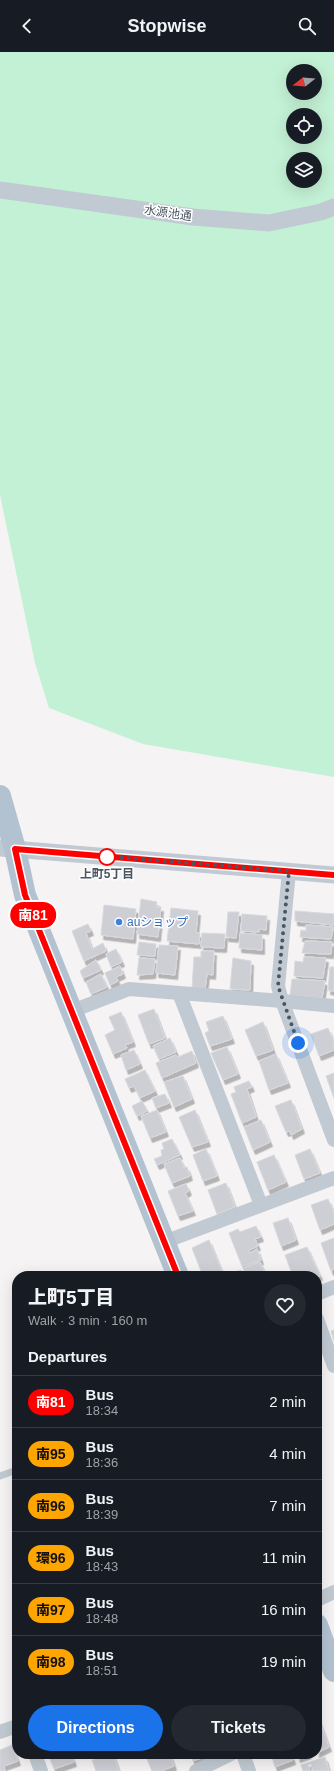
<!DOCTYPE html>
<meta charset="utf-8">
<style>
body{margin:0;font-family:Helvetica,"Noto Sans JP",sans-serif;background:#242831;color:#f1f3f6;height:100vh;display:flex;flex-direction:column;font-size:15px;white-space:nowrap}
*{box-sizing:border-box;margin:0}
p{font-size:13px;color:#9ea1a6}
.icon{flex:none;width:22px;height:22px;fill:none;stroke:currentColor;stroke-width:2;stroke-linecap:round;stroke-linejoin:round}
.map{position:relative;flex:1;overflow:hidden}
.side{position:absolute;left:12px;top:1219px;width:310px;height:488px;display:flex;flex-direction:column;background:#171b24;border-radius:16px;box-shadow:0 4px 16px #0002}
.side>*{flex:none}
.badge{padding:0 8px;border-radius:13px;font-size:14px;line-height:26px}
.needle{width:26px;rotate:253deg}
.tools{position:absolute;left:286px;top:12px;display:grid;gap:8px}
.tools a{display:grid;place-items:center;width:36px;height:36px;border-radius:50%;background:#171b24;box-shadow:0 4px 16px #0002;font-size:20px}
.you{position:absolute;width:20px;height:20px;margin:-10px;border:3px solid #fff;border-radius:50%;background:#1a73e8;box-shadow:0 0 0 6px #1a73e833}
.map>.badge{position:absolute;translate:-50% -50%;box-shadow:0 0 0 2px #fff}
h2{padding:0 16px;font-size:15px;line-height:36px}
.round{display:grid;place-items:center;flex:none;width:42px;height:42px;border-radius:21px;background:#242831}
.head{display:flex;align-items:center;justify-content:space-between;height:68px;padding:0 16px}
h1{font-size:19px;font-weight:800;line-height:30px}
.action{display:flex;gap:8px;margin-top:auto;padding:8px 16px}
.action a{flex:1;height:46px;border-radius:24px;background:#1a73e8;color:#fff;font-size:16px;font-weight:800;line-height:46px;text-align:center}
.action a+a{background:#242831;color:#f1f3f6}
ul{padding:0;list-style:none}
li{display:flex;align-items:center;gap:12px;height:52px;padding:0 16px;border-top:1px solid #363941}
li div{flex:1}
li b{display:block;font-size:15px}
li em{font-style:normal}
li .badge{min-width:44px;font-weight:700;text-align:center}
header{display:flex;justify-content:space-between;align-items:center;height:52px;padding:0 16px;background:#171b24;font-size:18px;font-weight:800}
.map>svg:first-child{display:block}
.green{fill:#c3f1d5;fill-rule:evenodd}
.building{fill:#cdcfd5;stroke:#d7d9de;filter:url(#shadow)}
.lines{fill:none;stroke-linecap:round;stroke-linejoin:round}
.service{stroke:#c1cad2;stroke-width:7}
.minor{stroke:#c1cad2;stroke-width:14}
.tertiary{stroke:#c1cad2;stroke-width:17}
.primary{stroke:#b3c2d1;stroke-width:22}
.line-casing{stroke:#fff;stroke-width:9}
.line{stroke:#f00;stroke-width:6}
.walk{stroke:#4a5661;stroke-width:4;stroke-dasharray:0 7.2}
.stop-dot{fill:#fff;stroke:#f00;stroke-width:2}
.shop-dot{fill:#3f7fe0;stroke:#fff;stroke-width:1.5}
.labels{text-anchor:middle;stroke-width:3;stroke-linejoin:round;paint-order:stroke}
.street-label{font-size:12px;fill:#4a5661;stroke:#fff}
.stop-label{font-size:12px;font-weight:bold;fill:#4a5661;stroke:#fff}
.shop-label{font-size:12px;fill:#366cbe;stroke:#fff;text-anchor:start}
</style>
<header><svg class="icon" aria-label="back" viewBox="0 0 24 24"><path d="M15 5l-7 7 7 7"/></svg>Stopwise<svg class="icon" aria-label="search" viewBox="0 0 24 24"><circle cx="10" cy="10" r="6"/><path d="M15 15l6 6"/></svg></header>
<div class="map">
<svg width="334" height="1719" viewBox="0 0 334 1719">
<defs>
<filter id="shadow"><feDropShadow dx="2.5" dy="4.5" stdDeviation="0" flood-color="#0004"/></filter>
</defs>
<rect width="100%" height="100%" fill="#f5f3f3"/>
<path class="green" d="M 0,0 L 334,0 L 334,725 L 143,692 L 49,656 L 35,611 L 0,443 ZM 293,19 L 315,19 L 315,41 L 293,41 ZM 293,63 L 315,63 L 315,85 L 293,85 ZM 293,107 L 315,107 L 315,129 L 293,129 Z"/>
<g class="building">
<polygon points="141,847 157,850 156,855 161,855 158,885 137,882"/>
<polygon points="104,853 136,857 133,887 101,883"/>
<polygon points="171,856 198,859 196,881 200,881 199,892 167,889"/>
<polygon points="295,859 334,862 334,873 295,869"/>
<polygon points="228,860 239,860 236,886 226,885"/>
<polygon points="242,862 267,864 266,878 259,877 259,880 241,879"/>
<polygon points="88,872 91,879 86,881 92,897 103,891 106,899 84,909 72,879"/>
<polygon points="306,873 333,875 331,887 300,885 301,878 306,879"/>
<polygon points="202,881 225,882 224,896 201,895"/>
<polygon points="240,881 262,883 262,898 239,896"/>
<polygon points="305,889 332,890 331,902 302,901"/>
<polygon points="139,890 156,892 155,904 137,903"/>
<polygon points="159,893 178,894 175,923 156,921"/>
<polygon points="116,897 122,910 111,915 106,902"/>
<polygon points="201,899 214,899 213,923 207,922 205,937 192,936 194,905 201,905"/>
<polygon points="304,905 326,906 323,926 294,924 295,909 303,910"/>
<polygon points="139,906 155,907 153,922 137,923"/>
<polygon points="233,906 251,909 250,938 230,937"/>
<polygon points="96,908 101,918 83,926 80,919"/>
<polygon points="120,914 123,922 116,925 118,929 110,933 105,921"/>
<polygon points="330,915 334,915 334,939 328,938"/>
<polygon points="101,922 107,935 91,942 86,930"/>
<polygon points="292,927 325,929 322,946 290,943"/>
<polygon points="154,957 165,986 149,992 138,963"/>
<polygon points="121,960 133,990 125,993 127,996 113,1002 105,983 115,978 109,965"/>
<polygon points="223,964 232,987 210,994 205,981 209,979 206,970"/>
<polygon points="263,970 273,998 256,1004 245,978"/>
<polygon points="328,976 334,991 334,998 319,1004 311,982"/>
<polygon points="170,986 176,1000 159,1007 153,994"/>
<polygon points="227,995 238,1022 223,1028 211,1001"/>
<polygon points="134,998 140,1012 126,1018 121,1003"/>
<polygon points="192,999 196,1011 162,1026 156,1011 176,1003 178,1005"/>
<polygon points="276,1002 288,1031 269,1038 259,1009"/>
<polygon points="145,1018 155,1039 140,1046 134,1034 129,1036 125,1027"/>
<polygon points="334,1021 334,1046 326,1024"/>
<polygon points="183,1024 192,1047 174,1055 164,1030"/>
<polygon points="249,1029 252,1035 247,1037 256,1065 242,1071 231,1042 236,1040 234,1035"/>
<polygon points="165,1042 169,1051 156,1056 152,1046"/>
<polygon points="291,1048 302,1077 291,1083 290,1079 286,1080 275,1054"/>
<polygon points="142,1049 147,1059 137,1064 132,1054"/>
<polygon points="157,1058 166,1080 150,1086 141,1064"/>
<polygon points="195,1058 208,1090 192,1095 179,1065"/>
<polygon points="261,1068 270,1090 253,1098 244,1075"/>
<polygon points="172,1087 180,1103 157,1113 154,1107 162,1104 161,1098 164,1097 162,1091"/>
<polygon points="206,1097 217,1124 203,1129 193,1103"/>
<polygon points="310,1097 320,1121 304,1127 295,1103"/>
<polygon points="274,1103 286,1130 268,1138 257,1110"/>
<polygon points="180,1106 184,1116 187,1115 190,1124 172,1131 164,1112"/>
<polygon points="226,1131 235,1155 217,1162 208,1138"/>
<polygon points="186,1132 189,1139 185,1141 193,1159 178,1164 168,1139"/>
<polygon points="328,1147 334,1161 334,1172 320,1178 311,1153"/>
<polygon points="288,1166 296,1188 281,1194 273,1171"/>
<polygon points="256,1174 261,1185 255,1187 258,1194 249,1198 250,1201 257,1197 261,1208 242,1214 229,1181 238,1177 240,1180"/>
<polygon points="334,1186 334,1217 331,1219 321,1191"/>
<polygon points="209,1188 222,1220 211,1224 203,1224 192,1196"/>
<polygon points="307,1195 320,1224 293,1224 285,1203"/>
<polygon points="260,1210 266,1224 246,1224 243,1216"/>
<polygon points="241,1218 243,1224 229,1224 228,1223"/>
<polygon points="334,1278 334,1289 331,1279"/>
<polygon points="317,1663 329,1695 317,1701"/>
<polygon points="12,1693 18,1709 4,1714 5,1719 0,1719 0,1698"/>
<polygon points="48,1702 71,1702 74,1710 54,1717"/>
<polygon points="109,1702 113,1702 119,1719 96,1719 92,1708"/>
<polygon points="145,1702 170,1702 174,1714 161,1719 152,1719"/>
<polygon points="190,1702 212,1702 193,1709"/>
<polygon points="271,1702 291,1702 293,1708 275,1715"/>
<polygon points="297,1702 309,1702 298,1706"/>
<polygon points="325,1705 329,1719 313,1719 311,1712 308,1713 310,1719 303,1719 301,1713"/>
</g>
<g class="lines">
<polyline class="service" points="0,1424 17,1418"/>
<g class="minor">
<polyline points="289,819 278,934 282,949 334,954"/>
<polyline points="179,941 261,1153"/>
<polyline points="72,959 129,937 282,949 334,1088"/>
<polyline points="164,1190 334,1126"/>
<polyline points="317,1242 334,1235"/>
<polyline points="317,1267 334,1314"/>
<polyline points="317,1548 334,1540"/>
<polyline points="0,1680 17,1674"/>
<polyline points="35,1702 41,1719"/>
<polyline points="243,1702 249,1719"/>
<polyline points="196,1719 231,1702"/>
</g>
<g class="tertiary">
<polyline points="0,138 193,165 269,171 321,160 334,155"/>
<polyline points="0,796 334,823"/>
</g>
<g class="primary">
<polyline points="0,744 15,797 25,843 178,1224"/>
<polyline points="317,1573 334,1619"/>
</g>
</g>
<g class="lines">
<defs>
<polyline id="line" points="178,1224 25,843 15,797 334,823"/>
</defs>
<use href="#line" class="line-casing"/>
<use href="#line" class="line"/>
<polyline class="walk" points="107,805 100,804 289,819 278,934 298,991"/>
</g>
<circle class="stop-dot" cx="107" cy="805" r="8"/>
<circle class="shop-dot" cx="119" cy="870" r="4"/>
<g class="labels">
<g class="street-label">
<text transform="translate(168 161) rotate(8)" y="4">水源池通</text>
</g>
<g class="stop-label">
<text x="107" y="826">上町5丁目</text>
</g>
<g class="shop-label">
<text x="127" y="874">auショップ</text>
</g>
</g>
</svg>
<div class="tools">
<a><svg class="needle" viewBox="-14 -14 28 28"><path d="M0-13l5 13h-10z" fill="#e53935"/><path d="M0 13l5-13h-10z" fill="#9ea1a6"/></svg></a>
<a><svg class="icon" aria-label="locate" viewBox="0 0 24 24"><circle cx="12" cy="12" r="6"/><path d="M12 2v4M12 18v4M2 12h4M18 12h4"/></svg></a>
<a><svg class="icon" aria-label="layers" viewBox="0 0 24 24"><path d="M12 4l9 5-9 5-9-5zM3 14l9 5 9-5"/></svg></a>
</div>
<div class="you" style="left:298px;top:991px"></div>
<b class="badge" style="left:33px;top:863px;background:#f00;color:#fff">南81</b>
<section class="side">
<div class="head"><div><h1>上町5丁目</h1><p>Walk · 3 min · 160 m</p></div><a class="round"><svg class="icon" aria-label="heart" viewBox="0 0 24 24"><path d="M12 20l-8-8c-3-5 5-10 8-4 3-6 11-1 8 4z"/></svg></a></div>
<h2>Departures</h2>
<ul>
<li><span class="badge" style="background:#f00;color:#fff">南81</span><div><b>Bus</b><p>18:34</p></div><em>2 min</em></li>
<li><span class="badge" style="background:#ffa500;color:#111">南95</span><div><b>Bus</b><p>18:36</p></div><em>4 min</em></li>
<li><span class="badge" style="background:#ffa500;color:#111">南96</span><div><b>Bus</b><p>18:39</p></div><em>7 min</em></li>
<li><span class="badge" style="background:#ffa500;color:#111">環96</span><div><b>Bus</b><p>18:43</p></div><em>11 min</em></li>
<li><span class="badge" style="background:#ffa500;color:#111">南97</span><div><b>Bus</b><p>18:48</p></div><em>16 min</em></li>
<li><span class="badge" style="background:#ffa500;color:#111">南98</span><div><b>Bus</b><p>18:51</p></div><em>19 min</em></li>
</ul>
<div class="action"><a>Directions</a><a>Tickets</a></div>
</section>
</div>
